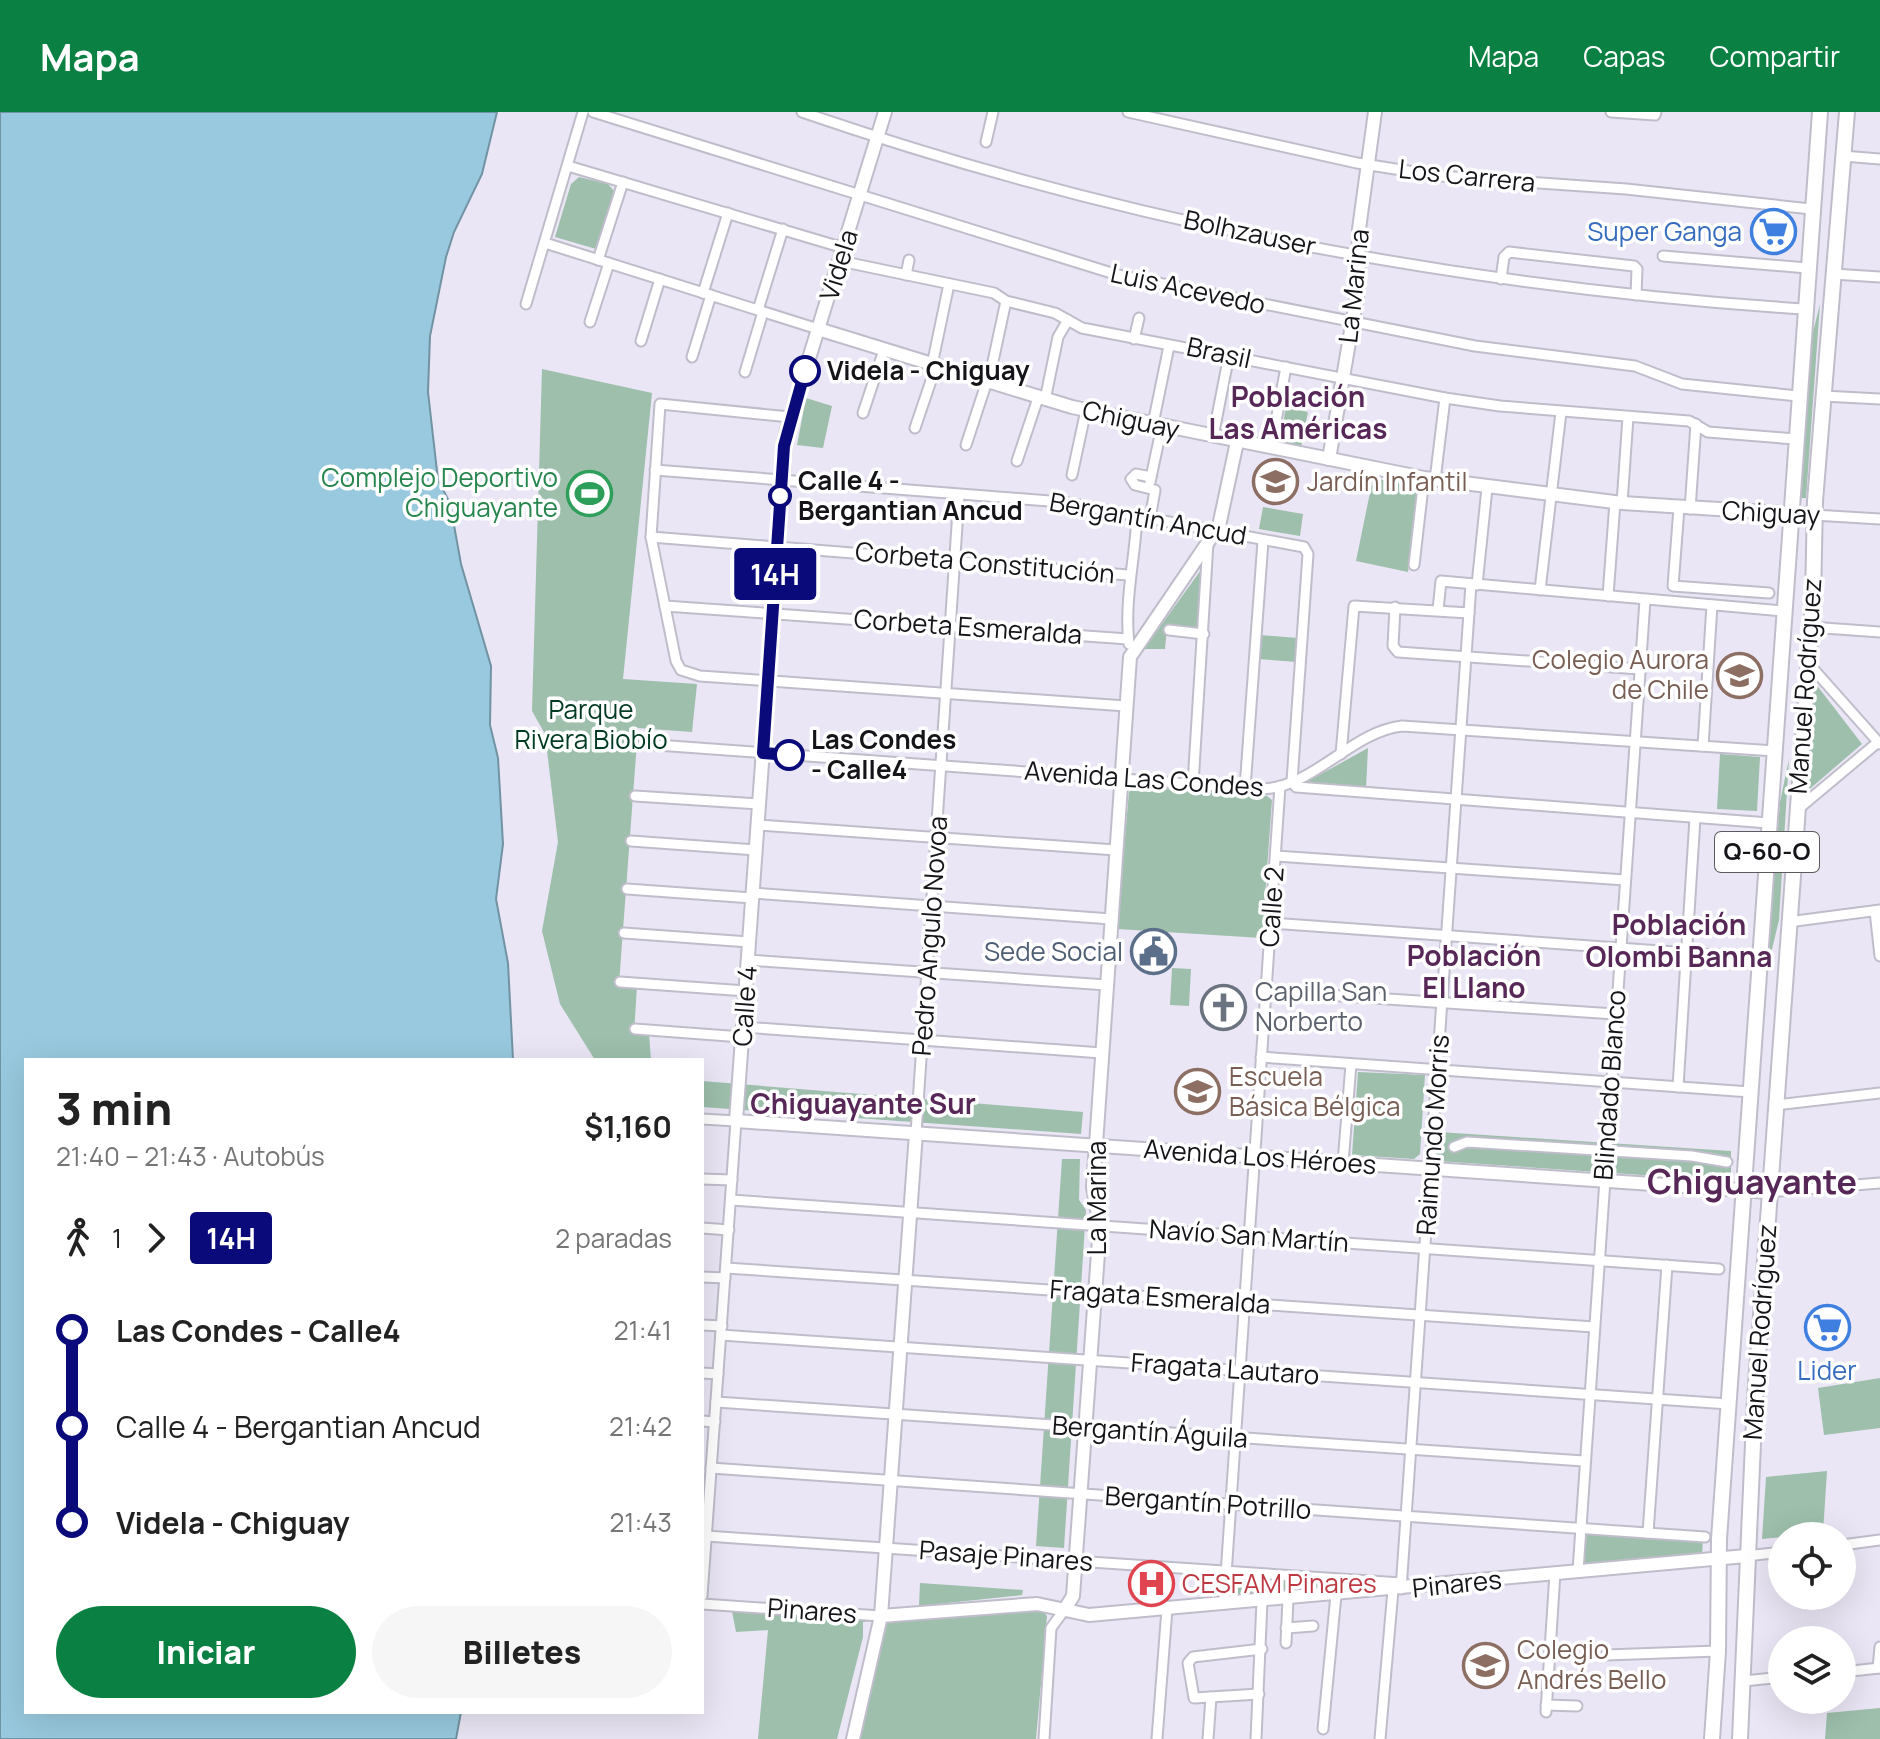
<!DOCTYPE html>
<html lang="es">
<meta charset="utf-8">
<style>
body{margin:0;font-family:Manrope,sans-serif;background:#f6f6f6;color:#222;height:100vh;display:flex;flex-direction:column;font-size:30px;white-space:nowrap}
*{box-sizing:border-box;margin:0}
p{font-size:26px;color:#767676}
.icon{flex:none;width:44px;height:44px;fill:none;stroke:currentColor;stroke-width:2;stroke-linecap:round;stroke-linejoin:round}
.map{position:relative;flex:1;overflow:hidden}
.details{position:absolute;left:24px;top:946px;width:680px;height:656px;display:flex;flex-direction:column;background:#fff;border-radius:0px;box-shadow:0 8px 32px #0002}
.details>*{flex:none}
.badge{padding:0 16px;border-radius:6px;font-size:28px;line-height:52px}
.controls{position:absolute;left:1768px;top:1410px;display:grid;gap:16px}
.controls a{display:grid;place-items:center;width:88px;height:88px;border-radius:50%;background:#fff;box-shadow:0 8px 32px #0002;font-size:40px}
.map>.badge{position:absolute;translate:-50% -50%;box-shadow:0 0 0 4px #fff}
.legs{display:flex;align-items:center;gap:12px;height:88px;padding:0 32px;font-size:26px}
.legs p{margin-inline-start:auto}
.headline{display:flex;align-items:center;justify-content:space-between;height:136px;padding:0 32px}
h1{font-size:44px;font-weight:800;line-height:60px}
.primary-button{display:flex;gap:16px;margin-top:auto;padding:16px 32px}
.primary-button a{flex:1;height:92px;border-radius:48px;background:#0b8043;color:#fff;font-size:32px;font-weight:800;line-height:92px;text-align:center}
.primary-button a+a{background:#f6f6f6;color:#222}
ul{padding:0 32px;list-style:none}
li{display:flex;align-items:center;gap:28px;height:96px;font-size:30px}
li i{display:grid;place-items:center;width:12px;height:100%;margin:0 10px;background:currentColor}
li i::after{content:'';width:20px;height:20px;margin:-10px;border:6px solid;border-radius:50%;background:#fff}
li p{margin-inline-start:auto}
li:first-child i{background:linear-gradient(#0000 50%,currentColor 0)}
li:last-child i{background:linear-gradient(currentColor 50%,#0000 0)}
header{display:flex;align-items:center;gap:48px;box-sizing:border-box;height:112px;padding:0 40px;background:#0b8043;color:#fff}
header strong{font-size:38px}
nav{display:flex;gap:44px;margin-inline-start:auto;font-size:28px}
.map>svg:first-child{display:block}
.green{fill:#9dbfab}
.water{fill:#98c9de;stroke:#7193a3;stroke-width:2}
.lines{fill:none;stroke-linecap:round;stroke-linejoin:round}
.minor-casing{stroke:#c0bdcb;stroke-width:13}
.tertiary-casing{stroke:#c0bdcb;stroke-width:16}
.primary-casing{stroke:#c0bdcb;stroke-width:18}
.minor{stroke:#fff;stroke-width:9}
.tertiary{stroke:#fff;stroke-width:12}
.primary{stroke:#fff;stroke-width:14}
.line-1-casing{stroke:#fff;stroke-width:18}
.line-1{stroke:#0a0a7a;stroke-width:12}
.stop-1-dot{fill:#fff;stroke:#0a0a7a;stroke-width:4}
.labels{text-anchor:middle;stroke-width:7;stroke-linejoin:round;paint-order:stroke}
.shield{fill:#fff;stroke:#5b5a5e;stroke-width:2}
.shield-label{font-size:24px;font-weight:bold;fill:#151419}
.street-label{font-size:26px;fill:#151419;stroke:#fff}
.shop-label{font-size:26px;fill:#366cbe;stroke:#fff;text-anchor:end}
.stop-label{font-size:26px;font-weight:bold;fill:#151419;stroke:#fff;text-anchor:start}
.leisure-label{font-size:26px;fill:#27864d;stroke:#fff;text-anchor:end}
.education-label{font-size:26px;fill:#785e54;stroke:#fff;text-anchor:start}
.park-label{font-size:26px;fill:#003a22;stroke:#fff}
.service-label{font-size:26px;fill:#4e5e75;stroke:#fff;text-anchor:end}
.worship-label{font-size:26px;fill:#5b616d;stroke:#fff;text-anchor:start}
.health-label{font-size:26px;fill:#be3a42;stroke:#fff;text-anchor:start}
.neighbourhood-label{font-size:28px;font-weight:bold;fill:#572758;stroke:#fff}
.district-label{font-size:34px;font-weight:bold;fill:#572758;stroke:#fff}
</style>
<header>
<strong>Mapa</strong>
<nav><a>Mapa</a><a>Capas</a><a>Compartir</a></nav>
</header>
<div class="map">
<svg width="1880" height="1627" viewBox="0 0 1880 1627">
<rect width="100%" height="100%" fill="#eae6f5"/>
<g class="green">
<polygon points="579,65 608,72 614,79 596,137 555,125 571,72"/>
<polygon points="1820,192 1806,386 1801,386 1812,224"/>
<polygon points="542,257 652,281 623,567 697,572 692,620 638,616 619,872 637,874 634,921 649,922 651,948 595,948 560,892 542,819 558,730 545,622 532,599"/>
<polygon points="806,286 832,294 823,336 797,333"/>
<polygon points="1286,295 1308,300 1301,335 1280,329"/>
<polygon points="1373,366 1418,375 1408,460 1356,449"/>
<polygon points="1263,395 1303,402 1300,424 1259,417"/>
<polygon points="1206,451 1200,518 1167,516 1165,537 1144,537"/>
<polygon points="1260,523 1298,526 1297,550 1258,547"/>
<polygon points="1812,567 1862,632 1805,681"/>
<polygon points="1368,636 1366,676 1303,672"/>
<polygon points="1720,642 1760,645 1757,699 1717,697"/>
<polygon points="1789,647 1779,808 1767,858 1780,690"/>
<polygon points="1134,675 1267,684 1272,688 1262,826 1117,817 1129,680"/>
<polygon points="1172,856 1191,857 1189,894 1170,893"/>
<polygon points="1358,960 1425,963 1420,1042 1414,1047 1352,1043"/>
<polygon points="702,969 1083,1000 1081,1022 702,995"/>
<polygon points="1439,1020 1731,1039 1731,1069 1437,1049"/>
<polygon points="1062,1047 1080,1047 1079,1088 1086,1098 1064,1436 1036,1434"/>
<polygon points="1880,1266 1880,1316 1824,1323 1818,1276"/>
<polygon points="1827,1359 1823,1421 1762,1427 1766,1365"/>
<polygon points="1585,1421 1703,1428 1702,1442 1580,1452"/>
<polygon points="1233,1462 1377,1472 1239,1483 1232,1479"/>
<polygon points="920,1471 1023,1478 1022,1483 919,1494"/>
<polygon points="1042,1498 1047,1504 1036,1627 860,1627 886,1509"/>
<polygon points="732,1499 880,1508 863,1510 863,1525 837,1627 758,1627 768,1518 736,1520"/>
<polygon points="1880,1596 1880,1627 1825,1627 1827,1601"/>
</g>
<polygon class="water" points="0,0 497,0 482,62 454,120 446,145 430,224 428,280 438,368 450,391 461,452 491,554 490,613 498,646 503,732 496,787 508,851 513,948 26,948 26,1600 461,1600 456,1627 0,1627"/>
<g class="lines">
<defs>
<g id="minor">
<polyline points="593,0 1118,163 1475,234 1635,254 1682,272 1798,284"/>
<path d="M 802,0 C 1125,111 1464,175 1804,197"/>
<polyline points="1128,0 1357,51 1440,64 1626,77 1811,97"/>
<polyline points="1611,0 1655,3 1656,0"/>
<polyline points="986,30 993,0"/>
<polyline points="1843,44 1880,47"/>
<polyline points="568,54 844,136"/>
<polyline points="545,131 818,217"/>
<polyline points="1663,144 1807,156"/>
<polyline points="598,148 623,70"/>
<polyline points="840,149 994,181 1006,189 1055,201 1082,216 1445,286 1500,294 1689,309 1708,320 1795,327"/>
<polyline points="1833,162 1880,165"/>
<polyline points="906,163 909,148"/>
<polyline points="1501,167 1504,145 1509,140 1634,154 1637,157 1636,183"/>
<polyline points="703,181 728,101"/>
<polyline points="526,192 583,0"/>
<polyline points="758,198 783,117"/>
<polyline points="590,210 609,151"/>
<polyline points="1134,227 1139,206"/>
<polyline points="641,229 660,167"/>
<polyline points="692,245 711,183"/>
<polyline points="932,253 949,172"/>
<polyline points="745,260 763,200"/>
<polyline points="1823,284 1880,287"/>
<polyline points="1045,288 1058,225 1068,208"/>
<polyline points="863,301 884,238"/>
<polyline points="790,305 660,292 651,425 676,549 681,558 700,564 1126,594"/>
<polyline points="1153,312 1169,234"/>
<polyline points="915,316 936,254"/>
<polyline points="1213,325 1229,243"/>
<polyline points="966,333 992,254 1006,189"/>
<polyline points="1271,336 1286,255"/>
<polyline points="1017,349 1038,286"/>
<polyline points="655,358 1062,390 1304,435 1308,442 1292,669 1296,675 1769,711"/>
<polyline points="1072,363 1086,298"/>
<polyline points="1435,368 1445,286"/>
<polyline points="1150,370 1162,314"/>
<polyline points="1622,391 1628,305"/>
<polyline points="1679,396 1673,474 1769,481"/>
<polyline points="1690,397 1696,312"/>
<polyline points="1814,403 1880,407"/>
<polyline points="1150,407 1155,378 1135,373 1131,367 1136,362 1151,365"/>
<polyline points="651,425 1128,463"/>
<polyline points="1414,453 1424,366"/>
<polyline points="1477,473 1487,376"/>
<polyline points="1540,478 1561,300"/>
<polyline points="1608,484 1615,390"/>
<polyline points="665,494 1128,527"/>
<polyline points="1395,495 1393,534 1398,540 1640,557"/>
<polyline points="1438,498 1441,469 1784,499"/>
<polyline points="1810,515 1880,520"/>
<polyline points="1169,518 1204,522"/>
<path d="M 1129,532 C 1124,488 1135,448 1137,404"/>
<polyline points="1808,551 1880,632"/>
<path d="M 643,632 L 1260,677 C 1313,677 1350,620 1402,614 L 1775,639"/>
<polyline points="1703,634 1712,493"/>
<polyline points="1341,642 1354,494 1469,501"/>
<polyline points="1193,672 1208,431"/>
<polyline points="1245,676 1263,429"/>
<polyline points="635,684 759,692"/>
<polyline points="1797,698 1877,631"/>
<polyline points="758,713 1116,738"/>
<polyline points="631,729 756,738"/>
<polyline points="1276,744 1625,768"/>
<polyline points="627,777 752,786"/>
<polyline points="753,781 1111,807"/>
<polyline points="1875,799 1880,844"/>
<polyline points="1788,810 1880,798"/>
<polyline points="1271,811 1759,846"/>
<polyline points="624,821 749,830"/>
<polyline points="748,848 1107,873"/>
<polyline points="620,870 746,879"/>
<polyline points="1266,879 1615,902"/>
<polyline points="743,915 1102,941"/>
<polyline points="635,917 742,925"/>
<polyline points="1261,945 1750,980"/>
<polyline points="1678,975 1695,706"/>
<polyline points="1776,993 1880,981"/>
<polyline points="702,1007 736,1009 702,1484"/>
<polyline points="916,1021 959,384"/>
<polyline points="1454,1035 1467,1030 1692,1044 1727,1050"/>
<polyline points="1343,1051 1351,952"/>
<polyline points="702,1067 732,1068"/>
<polyline points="1769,1080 1880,1071"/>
<polyline points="731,1088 1719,1157"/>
<polyline points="702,1116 729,1118"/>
<polyline points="726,1156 1594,1215"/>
<polyline points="702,1165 725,1166"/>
<polyline points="702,1213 722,1214"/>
<polyline points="721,1223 1729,1292"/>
<polyline points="702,1261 718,1262"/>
<polyline points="716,1290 1584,1349"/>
<polyline points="702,1309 715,1310"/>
<polyline points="711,1356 1705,1425"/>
<polyline points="1648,1421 1667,1153"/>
<polyline points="706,1424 1401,1471"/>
<polyline points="1842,1433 1880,1428"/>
<polyline points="1746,1444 1782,1440"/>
<polyline points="1578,1459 1645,488"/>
<polyline points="1401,1477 1471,472"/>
<polyline points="702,1492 881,1504"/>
<polyline points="1224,1492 1280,674"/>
<polyline points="1286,1516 1313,1514"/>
<polyline points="1286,1531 1288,1487"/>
<polyline points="1606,1543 1718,1539"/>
<polyline points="1878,1556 1880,1535"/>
<polyline points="1842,1560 1880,1556"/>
<polyline points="1744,1569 1782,1565"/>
<polyline points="1259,1582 1194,1586 1188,1551 1193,1545 1262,1537"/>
<polyline points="1546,1593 1577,1594"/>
<polyline points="1546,1600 1555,1461"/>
<polyline points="1323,1617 1336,1483"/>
<polyline points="1044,1627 1051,1516 1065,1497"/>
<polyline points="1157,1627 1167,1497"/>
<polyline points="1208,1627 1211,1585"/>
<polyline points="1256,1627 1262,1489"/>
<polyline points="1380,1627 1393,1478"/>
</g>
<g id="tertiary">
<polyline points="885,0 786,321 736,1009 1769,1080"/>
<polyline points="818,217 1072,295 1424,366 1622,391 1814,403"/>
<polyline points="1329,347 1358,178 1359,117 1375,0"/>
<polyline points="1065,1497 1073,1484 1100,1114 1093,1075 1130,545 1219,414 1237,330"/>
<polyline points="881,1504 1037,1492 1089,1503 1746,1444"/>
<polyline points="853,1627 881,1504 916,1021"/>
</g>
<g id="primary">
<polyline points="1712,1627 1718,1539 1719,1427 1820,0"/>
<polyline points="1740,1627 1755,1286 1813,489 1815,389 1847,0"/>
</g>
</defs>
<use href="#minor" class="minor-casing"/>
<use href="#tertiary" class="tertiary-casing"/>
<use href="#primary" class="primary-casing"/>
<use href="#minor" class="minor"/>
<use href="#tertiary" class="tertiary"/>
<use href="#primary" class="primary"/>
</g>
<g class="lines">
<defs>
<polyline id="line-1" points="789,643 763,641 784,334 805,259"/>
</defs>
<use href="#line-1" class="line-1-casing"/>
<use href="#line-1" class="line-1"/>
</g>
<defs>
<symbol id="supermarket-ring" viewBox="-11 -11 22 22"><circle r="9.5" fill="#fff" stroke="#3f7fe0" stroke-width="1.5"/><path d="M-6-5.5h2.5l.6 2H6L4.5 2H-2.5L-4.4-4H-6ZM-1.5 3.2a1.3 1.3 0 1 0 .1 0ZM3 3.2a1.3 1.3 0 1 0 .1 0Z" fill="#3f7fe0"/></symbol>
<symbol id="school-ring" viewBox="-11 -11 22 22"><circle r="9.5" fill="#fff" stroke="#8d6e63" stroke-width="1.5"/><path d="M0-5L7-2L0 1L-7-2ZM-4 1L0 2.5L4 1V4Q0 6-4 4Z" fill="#8d6e63"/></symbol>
<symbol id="stadium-ring" viewBox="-11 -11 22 22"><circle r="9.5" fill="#fff" stroke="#2e9e5b" stroke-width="1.5"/><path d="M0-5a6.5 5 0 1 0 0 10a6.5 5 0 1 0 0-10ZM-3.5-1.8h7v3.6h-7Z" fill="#2e9e5b"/></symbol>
<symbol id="civic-ring" viewBox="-11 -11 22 22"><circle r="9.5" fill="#fff" stroke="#5c6f8a" stroke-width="1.5"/><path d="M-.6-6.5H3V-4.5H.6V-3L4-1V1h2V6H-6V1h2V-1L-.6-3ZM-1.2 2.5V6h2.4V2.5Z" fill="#5c6f8a"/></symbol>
<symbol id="church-ring" viewBox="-11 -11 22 22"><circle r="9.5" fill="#fff" stroke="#6b7280" stroke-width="1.5"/><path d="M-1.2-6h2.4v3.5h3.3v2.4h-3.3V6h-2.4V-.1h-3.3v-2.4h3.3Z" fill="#6b7280"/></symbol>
<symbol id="hospital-ring" viewBox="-11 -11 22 22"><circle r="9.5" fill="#fff" stroke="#e0444e" stroke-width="1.5"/><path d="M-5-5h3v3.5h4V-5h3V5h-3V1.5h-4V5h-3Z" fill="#e0444e"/></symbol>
</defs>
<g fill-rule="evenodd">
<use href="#supermarket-ring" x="1748" y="94" width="51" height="51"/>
<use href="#school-ring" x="1250" y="344" width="51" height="51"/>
<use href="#stadium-ring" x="564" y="356" width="51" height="51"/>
<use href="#school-ring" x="1714" y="538" width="51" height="51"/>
<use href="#civic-ring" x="1128" y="814" width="51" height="51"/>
<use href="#church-ring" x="1198" y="870" width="51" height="51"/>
<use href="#school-ring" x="1172" y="954" width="51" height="51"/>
<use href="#supermarket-ring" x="1802" y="1190" width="51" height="51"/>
<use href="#hospital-ring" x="1126" y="1446" width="51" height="51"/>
<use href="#school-ring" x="1460" y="1528" width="51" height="51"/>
</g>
<g class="stop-1-dot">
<circle cx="805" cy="259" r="14"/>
<circle cx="780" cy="384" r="10"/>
<circle cx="789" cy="643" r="14"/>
</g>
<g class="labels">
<rect class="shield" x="1715" y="720" width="104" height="40" rx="6"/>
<g class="shield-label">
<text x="1767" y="748">Q-60-O</text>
</g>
<g class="street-label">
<text transform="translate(1467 64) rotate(6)" y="9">Los Carrera</text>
<text transform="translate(1250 121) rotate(12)" y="9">Bolhzauser</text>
<text transform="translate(839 153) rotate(-73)" y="9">Videla</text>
<text transform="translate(1354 174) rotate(-84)" y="9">La Marina</text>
<text transform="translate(1188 177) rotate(12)" y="9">Luis Acevedo</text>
<text transform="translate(1219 241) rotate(12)" y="9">Brasil</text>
<text transform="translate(1131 308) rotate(12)" y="9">Chiguay</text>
<text transform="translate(1771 401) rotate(3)" y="9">Chiguay</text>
<text transform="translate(1148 407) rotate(10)" y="9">Bergantín Ancud</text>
<text transform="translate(985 451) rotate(5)" y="9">Corbeta Constitución</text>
<text transform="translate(968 515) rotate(4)" y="9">Corbeta Esmeralda</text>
<text transform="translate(1805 574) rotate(-86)" y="9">Manuel Rodríguez</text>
<text transform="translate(1144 667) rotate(4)" y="9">Avenida Las Condes</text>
<text transform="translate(1272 795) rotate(-86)" y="9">Calle 2</text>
<text transform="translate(930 824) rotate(-86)" y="9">Pedro Angulo Novoa</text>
<text transform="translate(745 894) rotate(-86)" y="9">Calle 4</text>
<text transform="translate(1610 973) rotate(-86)" y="9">Blindado Blanco</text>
<text transform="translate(1433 1023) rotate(-86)" y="9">Raimundo Morris</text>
<text transform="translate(1260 1045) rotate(4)" y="9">Avenida Los Héroes</text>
<text transform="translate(1097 1086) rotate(-90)" y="9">La Marina</text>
<text transform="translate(1249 1124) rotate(4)" y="9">Navío San Martín</text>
<text transform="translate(1160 1185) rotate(4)" y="9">Fragata Esmeralda</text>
<text transform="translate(1760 1220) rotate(-86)" y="9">Manuel Rodríguez</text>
<text transform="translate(1225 1257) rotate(4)" y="9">Fragata Lautaro</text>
<text transform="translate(1150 1320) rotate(4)" y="9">Bergantín Águila</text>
<text transform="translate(1208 1391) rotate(4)" y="9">Bergantín Potrillo</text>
<text transform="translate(1006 1444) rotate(4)" y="9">Pasaje Pinares</text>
<text transform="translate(1457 1472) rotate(-6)" y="9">Pinares</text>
<text transform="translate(812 1499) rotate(4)" y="9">Pinares</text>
</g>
<g class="shop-label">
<text x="1742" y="129">Super Ganga</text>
<text x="1827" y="1268" text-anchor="middle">Lider</text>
</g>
<g class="stop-label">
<text x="827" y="268">Videla - Chiguay</text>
<text x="798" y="378">Calle 4 -<tspan x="798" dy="30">Bergantian Ancud</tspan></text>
<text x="811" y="637">Las Condes<tspan x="811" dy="30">- Calle4</tspan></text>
</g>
<g class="leisure-label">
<text x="558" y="375">Complejo Deportivo<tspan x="558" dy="30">Chiguayante</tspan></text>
</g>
<g class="education-label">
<text x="1307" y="379">Jardín Infantil</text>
<text x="1709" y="557" text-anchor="end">Colegio Aurora<tspan x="1709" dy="30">de Chile</tspan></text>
<text x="1229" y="974">Escuela<tspan x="1229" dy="30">Básica Bélgica</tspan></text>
<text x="1517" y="1547">Colegio<tspan x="1517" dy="30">Andrés Bello</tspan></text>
</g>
<g class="park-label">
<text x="591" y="607">Parque<tspan x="591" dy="30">Rivera Biobío</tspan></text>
</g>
<g class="service-label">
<text x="1123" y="849">Sede Social</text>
</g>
<g class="worship-label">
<text x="1255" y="889">Capilla San<tspan x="1255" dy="30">Norberto</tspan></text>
</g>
<g class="health-label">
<text x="1182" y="1481">CESFAM Pinares</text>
</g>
<g class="neighbourhood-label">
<text x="1298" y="295">Población<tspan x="1298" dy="32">Las Américas</tspan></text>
<text x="1679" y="823">Población<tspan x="1679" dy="32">Olombi Banna</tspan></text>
<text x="1474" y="854">Población<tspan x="1474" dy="32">El Llano</tspan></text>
<text x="863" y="1002">Chiguayante Sur</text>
</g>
<g class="district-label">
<text x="1752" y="1082">Chiguayante</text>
</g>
</g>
</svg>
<div class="controls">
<a><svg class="icon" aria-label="locate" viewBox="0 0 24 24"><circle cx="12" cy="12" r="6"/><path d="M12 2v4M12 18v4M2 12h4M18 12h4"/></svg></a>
<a><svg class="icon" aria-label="layers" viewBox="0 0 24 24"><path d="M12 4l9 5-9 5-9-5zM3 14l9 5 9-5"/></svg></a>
</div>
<b class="badge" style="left:775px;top:462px;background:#0a0a7a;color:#fff">14H</b>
<section class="details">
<div class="headline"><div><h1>3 min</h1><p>21:40 – 21:43 · Autobús</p></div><b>$1,160</b></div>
<div class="legs"><svg class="icon" aria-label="walk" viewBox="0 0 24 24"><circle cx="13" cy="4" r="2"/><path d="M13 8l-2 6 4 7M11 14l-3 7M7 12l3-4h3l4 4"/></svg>1<svg class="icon" aria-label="forward" viewBox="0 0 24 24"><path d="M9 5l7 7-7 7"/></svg><b class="badge" style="background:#0a0a7a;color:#fff">14H</b><p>2 paradas</p></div>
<ul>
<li><i style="color:#0a0a7a"></i><b>Las Condes - Calle4</b><p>21:41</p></li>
<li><i style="color:#0a0a7a"></i><span>Calle 4 - Bergantian Ancud</span><p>21:42</p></li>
<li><i style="color:#0a0a7a"></i><b>Videla - Chiguay</b><p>21:43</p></li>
</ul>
<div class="primary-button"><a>Iniciar</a><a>Billetes</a></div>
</section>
</div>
